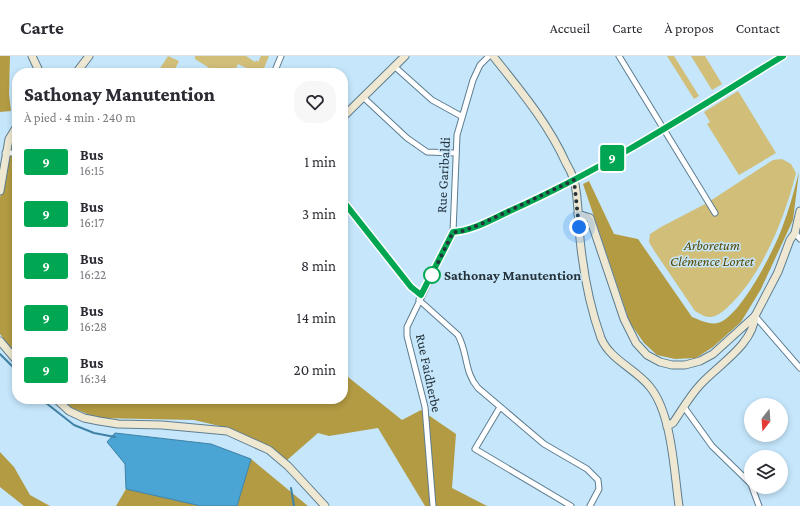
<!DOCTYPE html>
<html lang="fr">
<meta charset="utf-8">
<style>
body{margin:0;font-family:"Crimson Pro",serif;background:#f7f7f7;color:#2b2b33;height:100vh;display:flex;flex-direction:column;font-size:15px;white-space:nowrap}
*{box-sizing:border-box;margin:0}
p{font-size:13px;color:#7c7c81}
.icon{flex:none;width:22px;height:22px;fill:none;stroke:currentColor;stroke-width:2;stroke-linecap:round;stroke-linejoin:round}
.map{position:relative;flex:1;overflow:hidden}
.side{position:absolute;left:12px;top:12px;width:336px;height:336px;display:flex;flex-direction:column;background:#fff;border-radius:16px;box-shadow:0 2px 6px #0003}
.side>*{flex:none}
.badge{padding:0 8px;border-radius:3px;font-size:14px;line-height:26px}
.needle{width:26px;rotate:197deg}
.fabs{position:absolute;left:744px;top:342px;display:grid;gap:8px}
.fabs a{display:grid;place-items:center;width:44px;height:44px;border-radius:50%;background:#fff;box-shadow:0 2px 6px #0003;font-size:20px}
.you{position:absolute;width:20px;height:20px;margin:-10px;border:3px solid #fff;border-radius:50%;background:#1a73e8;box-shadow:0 0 0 6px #1a73e833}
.map>.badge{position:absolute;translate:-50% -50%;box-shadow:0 0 0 2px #fff}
.round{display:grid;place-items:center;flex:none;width:42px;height:42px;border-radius:16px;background:#f7f7f7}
.head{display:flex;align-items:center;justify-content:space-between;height:68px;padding:0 12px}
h1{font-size:19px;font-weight:800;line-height:30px}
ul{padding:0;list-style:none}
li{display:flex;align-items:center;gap:12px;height:52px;padding:0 12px}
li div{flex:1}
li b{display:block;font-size:15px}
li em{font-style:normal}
li .badge{min-width:44px;font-weight:700;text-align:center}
header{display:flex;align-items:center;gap:24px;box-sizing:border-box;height:56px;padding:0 20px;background:#fff;border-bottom:1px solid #e1e1e2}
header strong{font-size:19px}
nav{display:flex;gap:22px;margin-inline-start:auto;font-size:14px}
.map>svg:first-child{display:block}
.green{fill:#d1be79}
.forest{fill:#b39b43}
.water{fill:#4aa4d4;stroke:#3f82a6}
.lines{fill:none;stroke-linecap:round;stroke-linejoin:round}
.stream{stroke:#3f82a6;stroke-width:2}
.street-casing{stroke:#5e7d8f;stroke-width:7}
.secondary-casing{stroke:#5e7d8f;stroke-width:9}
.street{stroke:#fff;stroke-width:5}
.secondary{stroke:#eee8d2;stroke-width:7}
.line-casing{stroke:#fff;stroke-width:9}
.line{stroke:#00a651;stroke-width:6}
.walk{stroke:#25323a;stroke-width:4;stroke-dasharray:0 7.2}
.stop-dot{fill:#fff;stroke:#00a651;stroke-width:2}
.labels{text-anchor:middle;stroke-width:3;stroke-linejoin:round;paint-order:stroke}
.street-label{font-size:14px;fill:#25323a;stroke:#c5e6fb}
.park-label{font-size:14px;font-style:italic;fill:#594900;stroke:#c5e6fb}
.stop-label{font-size:14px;font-weight:bold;fill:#25323a;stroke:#c5e6fb;text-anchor:start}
</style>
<header>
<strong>Carte</strong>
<nav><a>Accueil</a><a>Carte</a><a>À propos</a><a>Contact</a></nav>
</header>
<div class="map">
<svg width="800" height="450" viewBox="0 0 800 450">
<rect width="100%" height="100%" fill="#c5e6fb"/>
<g class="green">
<polygon points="168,0 179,5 175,13 181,17 157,17"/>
<polygon points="195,0 246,0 255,6 256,4 258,6 261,0 269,0 262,17 257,17 238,8 234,17 217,17 195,3"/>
<polygon points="667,0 674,0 699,40 694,43"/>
<polygon points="691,0 705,0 722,28 712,34"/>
<polygon points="738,35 776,97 739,119 707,68 710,66 704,56"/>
<path d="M 782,103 L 791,108 L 796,117 C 785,161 764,214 732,247 C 726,253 718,261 709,261 C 704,261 699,257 695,255 L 655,196 L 649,186 L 650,178 L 661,171 L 707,147 L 773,104 Z"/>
</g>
<g class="forest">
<polygon points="0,0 10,0 9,38 11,55 0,56"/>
<polygon points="17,99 17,300 0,278 0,142 7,100"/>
<path d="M 799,116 L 793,164 L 761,233 L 741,266 L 713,291 L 696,302 L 675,303 L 657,299 L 644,287 L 630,267 L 583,128 L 589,125 L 614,178 L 638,183 L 692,261 C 700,264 709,269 718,267 C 741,260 774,194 782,172 C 789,154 794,135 799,116 Z"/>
<polygon points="343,317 402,364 421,354 456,378 452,432 487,450 425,450 378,372 329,380 318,377 286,405 228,372 194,364 98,362 72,352 62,343 343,343"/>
<polygon points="0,396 14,411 30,439 50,450 24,450 0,431"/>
<polygon points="251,403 308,450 237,450"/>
<polygon points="126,433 201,450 116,450"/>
</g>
<polygon class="water" points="115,377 211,388 251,403 237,450 201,450 126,433 125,408 107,386"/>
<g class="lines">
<g class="stream">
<polyline points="0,298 17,315"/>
<polyline points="41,343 74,369 94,377 115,381"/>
<polyline points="291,432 294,450"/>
</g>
<defs>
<g id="street">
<polyline points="619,0 715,157"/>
<polyline points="394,10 432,44 461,60"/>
<polyline points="236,16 237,17"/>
<polyline points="274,17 281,0"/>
<polyline points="363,41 407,82 427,96 456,97"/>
<polyline points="5,97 17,97"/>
<polyline points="343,145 411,231 421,239"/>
<path d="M 453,176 C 473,175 494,162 512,154 C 607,112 695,54 783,0"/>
<polyline points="795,177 800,183"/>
<path d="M 419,244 L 458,279 C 468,297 464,316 478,332 L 544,388 L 587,413 L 598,424 L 599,433 L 590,450"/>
<polyline points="755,260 800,312"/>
<polyline points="500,351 475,393 571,450"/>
<polyline points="684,351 712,390 751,428"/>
<polyline points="752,431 759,450"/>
<polyline points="433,450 425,351 407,280 407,271 453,176 457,79 473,24 480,9 489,0"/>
</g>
<g id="secondary">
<polyline points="32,0 40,17"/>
<path d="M 493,0 C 520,34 548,67 566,107 C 569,112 572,118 574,124 C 578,139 578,156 579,172 C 582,209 588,246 601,282 C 610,304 636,313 650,331 C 672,358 674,415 679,450"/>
<polyline points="76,17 89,0"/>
<polyline points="343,61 405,0"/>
<polyline points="0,135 9,83 17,70"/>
<polyline points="578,158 590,162 624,263 636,287 647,299 660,306 672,309 685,309 700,305 713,298 755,260 778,216 790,184 795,177 800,155"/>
<polyline points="0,285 17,305"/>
<polyline points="56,343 69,355 84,362 99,365 118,368 162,369 227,375 269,394 288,410 325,450"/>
<path d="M 667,370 L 673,367 C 682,354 689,341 700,329 C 718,309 753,289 755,260"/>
</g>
</defs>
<use href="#street" class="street-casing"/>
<use href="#secondary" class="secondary-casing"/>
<use href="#street" class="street"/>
<use href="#secondary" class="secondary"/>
</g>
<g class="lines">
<defs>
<path id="line" d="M 343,145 L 411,231 L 421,239 L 453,176 C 473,175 494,162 512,154 C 606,112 696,53 783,0"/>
</defs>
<use href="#line" class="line-casing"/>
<use href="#line" class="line"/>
<polyline class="walk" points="432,219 453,176 460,176 481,168 574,124 579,171"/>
</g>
<circle class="stop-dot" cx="432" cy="219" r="8"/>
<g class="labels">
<g class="street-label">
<text transform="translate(443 119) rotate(-87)" y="5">Rue Garibaldi</text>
<text transform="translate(429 317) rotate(78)" y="5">Rue Faidherbe</text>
</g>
<g class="park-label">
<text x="712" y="194">Arboretum<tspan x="712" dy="16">Clémence Lortet</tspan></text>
</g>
<g class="stop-label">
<text x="444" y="224">Sathonay Manutention</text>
</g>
</g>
</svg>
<div class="fabs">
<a><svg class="needle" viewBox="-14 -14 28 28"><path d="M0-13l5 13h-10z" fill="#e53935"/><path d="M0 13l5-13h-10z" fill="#7c7c81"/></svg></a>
<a><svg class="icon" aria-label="layers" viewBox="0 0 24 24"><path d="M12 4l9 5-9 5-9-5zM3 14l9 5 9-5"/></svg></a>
</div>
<div class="you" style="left:579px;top:171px"></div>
<b class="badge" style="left:612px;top:102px;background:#00a651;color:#fff">9</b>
<section class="side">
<div class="head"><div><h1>Sathonay Manutention</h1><p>À pied · 4 min · 240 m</p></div><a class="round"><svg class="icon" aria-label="heart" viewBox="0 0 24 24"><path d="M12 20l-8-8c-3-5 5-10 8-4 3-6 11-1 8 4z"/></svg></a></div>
<ul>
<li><span class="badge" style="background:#00a651;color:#fff">9</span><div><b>Bus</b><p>16:15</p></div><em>1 min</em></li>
<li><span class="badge" style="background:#00a651;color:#fff">9</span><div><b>Bus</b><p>16:17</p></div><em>3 min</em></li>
<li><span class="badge" style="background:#00a651;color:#fff">9</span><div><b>Bus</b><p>16:22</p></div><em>8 min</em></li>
<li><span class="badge" style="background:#00a651;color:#fff">9</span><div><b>Bus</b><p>16:28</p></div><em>14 min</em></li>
<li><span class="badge" style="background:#00a651;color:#fff">9</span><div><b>Bus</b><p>16:34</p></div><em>20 min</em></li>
</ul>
</section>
</div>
